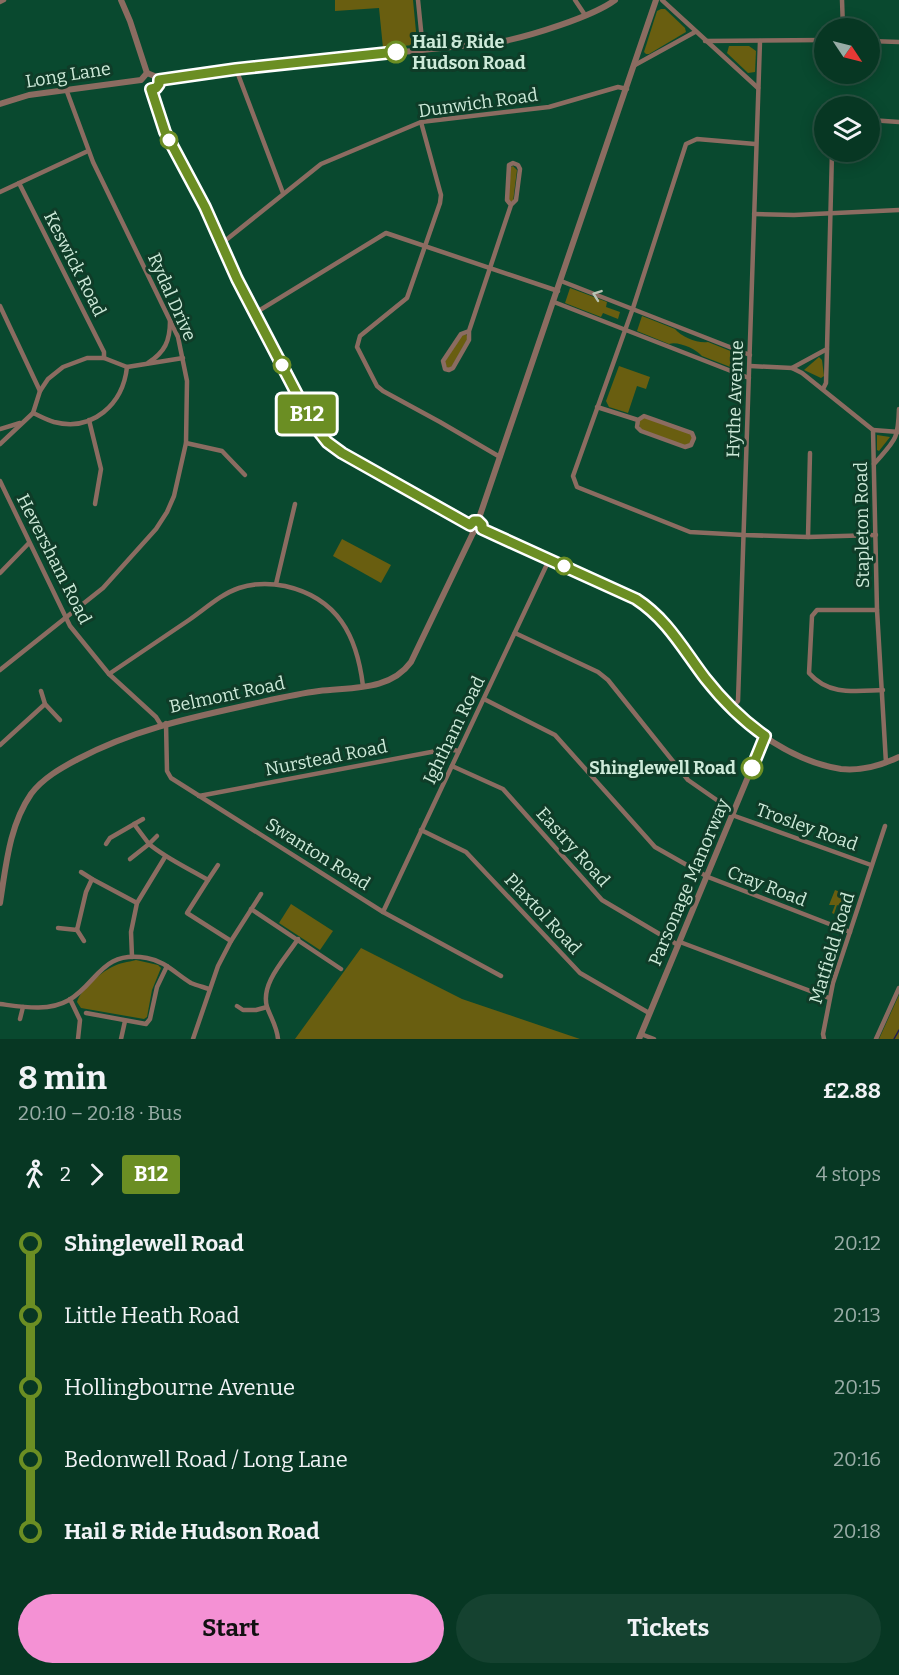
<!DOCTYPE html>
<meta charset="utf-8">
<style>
body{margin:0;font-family:Bitter,serif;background:#154230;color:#f1f3f6;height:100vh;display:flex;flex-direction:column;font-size:22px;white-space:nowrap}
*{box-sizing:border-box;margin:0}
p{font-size:20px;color:#98aca6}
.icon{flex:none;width:33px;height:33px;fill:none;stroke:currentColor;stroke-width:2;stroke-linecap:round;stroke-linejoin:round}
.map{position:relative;height:1039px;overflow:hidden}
.sheet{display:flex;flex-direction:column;background:#073723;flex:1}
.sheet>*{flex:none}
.badge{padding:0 12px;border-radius:4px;font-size:21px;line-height:39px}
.needle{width:39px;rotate:125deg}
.buttons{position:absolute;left:814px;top:18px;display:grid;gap:12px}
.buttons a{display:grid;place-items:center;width:66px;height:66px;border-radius:50%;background:#073723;box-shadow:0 3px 15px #0003,0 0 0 2px #285141;font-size:30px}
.map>.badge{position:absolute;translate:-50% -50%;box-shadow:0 0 0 3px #fff}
.legs{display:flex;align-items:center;gap:9px;height:66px;padding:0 18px;font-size:20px}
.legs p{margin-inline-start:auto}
.headline{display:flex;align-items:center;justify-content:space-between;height:102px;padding:0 18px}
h1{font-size:33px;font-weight:700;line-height:45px}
.action{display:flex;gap:12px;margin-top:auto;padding:12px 18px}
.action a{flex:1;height:69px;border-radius:36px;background:#f491d4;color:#111;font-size:24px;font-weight:700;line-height:69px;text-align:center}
.action a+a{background:#154230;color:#f1f3f6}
ul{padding:0 18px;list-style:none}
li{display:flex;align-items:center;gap:21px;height:72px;font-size:22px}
li i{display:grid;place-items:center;width:9px;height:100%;margin:0 8px;background:currentColor}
li i::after{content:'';width:15px;height:15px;margin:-8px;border:4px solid;border-radius:50%;background:#073723}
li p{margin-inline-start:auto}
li:first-child i{background:linear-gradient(#0000 50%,currentColor 0)}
li:last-child i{background:linear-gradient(currentColor 50%,#0000 0)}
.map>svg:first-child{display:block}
.green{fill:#695e10}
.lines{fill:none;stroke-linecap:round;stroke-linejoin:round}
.stream{stroke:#1e1b52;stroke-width:1.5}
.minor{stroke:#8b6c61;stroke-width:4.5}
.tertiary{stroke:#8b6c61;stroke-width:6}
.oneway{stroke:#b9c4b5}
.line-1-casing{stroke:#fff;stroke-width:14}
.line-1{stroke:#6b8e23;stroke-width:9}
.stop-1-dot{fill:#fff;stroke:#6b8e23;stroke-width:3}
.labels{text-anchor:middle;stroke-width:6;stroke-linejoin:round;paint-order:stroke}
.stop-label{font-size:18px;font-weight:bold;fill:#cdead9;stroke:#0f3c28;text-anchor:start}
.street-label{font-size:18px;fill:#cdead9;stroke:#0f3c28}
</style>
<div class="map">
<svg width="899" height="1039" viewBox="0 0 899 1039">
<rect width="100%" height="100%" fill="#09492f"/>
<g class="green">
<polygon points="335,0 413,0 417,42 413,45 383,48 379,8 335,11"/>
<polygon points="661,9 665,9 685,28 686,32 649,54 646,54 644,52 657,11"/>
<polygon points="729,46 749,46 756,51 755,72 748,73 727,53"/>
<polygon points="513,166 517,170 513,202 508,201 511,167"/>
<polygon points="570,288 607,302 606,307 620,312 618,319 603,313 601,317 565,303"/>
<path d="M 642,316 L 675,329 C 681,337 699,344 708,342 L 738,354 L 738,370 L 702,356 C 696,349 678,341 669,344 L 637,331 Z"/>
<polygon points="466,334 468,338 451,368 448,369 444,363 462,335"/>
<polygon points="819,357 822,360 824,376 821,378 804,370"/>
<polygon points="619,366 650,377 646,389 637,386 628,413 609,407 606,401"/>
<polygon points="644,416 692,433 694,438 691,445 685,447 641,431 638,420"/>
<polygon points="877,435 890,437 879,451 877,450"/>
<polygon points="342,539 391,565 381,583 333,556"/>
<polygon points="835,890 848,895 843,908 837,905 834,914 832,913 835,905 829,905"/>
<polygon points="291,904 333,931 320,950 279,923"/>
<polygon points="361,948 462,999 580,1039 295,1039"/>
<path d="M 136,960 L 158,965 L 161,968 L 152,990 L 147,1017 L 144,1019 L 81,1008 L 77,1002 C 81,989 100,973 112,967 C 119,963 128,962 136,960 Z"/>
<polygon points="899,995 899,1039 879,1039"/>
</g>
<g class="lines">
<polyline class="stream" points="894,1039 899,1030"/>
<g class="minor">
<polyline points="418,0 423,50"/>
<polyline points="575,0 585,15"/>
<polyline points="662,0 758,88"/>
<polyline points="842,0 843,28"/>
<polyline points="0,2 4,0"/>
<polyline points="705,41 825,40"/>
<polyline points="870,41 899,42"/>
<polyline points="635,65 695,32"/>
<polyline points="236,69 283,193"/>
<polyline points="870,120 899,122"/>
<polyline points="421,122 441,195 440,203 407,298 360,336 357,347 377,386 383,391 440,422 500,457"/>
<polyline points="755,144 697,139 686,144 633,308 573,476 577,487 690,532 744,535 808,537 876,535"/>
<polyline points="19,183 104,352 104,358"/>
<polyline points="0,192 88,151"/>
<polyline points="754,214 794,215 899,210"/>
<polyline points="221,244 321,164 421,122 549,107 618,87 627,89"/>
<polyline points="561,281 750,355"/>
<polyline points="554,302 749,378"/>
<polyline points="0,306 40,391"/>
<polyline points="255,313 386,233 558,291"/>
<polyline points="469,331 461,334 443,361 445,369 449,370 453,368 469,340 469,331 511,205 516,200 520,169 518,165 513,163 509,165 507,200 511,205"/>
<path d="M 148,363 C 165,352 170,341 170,321"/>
<polyline points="750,366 792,368 802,373 873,430 877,610 886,763"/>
<polyline points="792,368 827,349 832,152"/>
<polyline points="823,389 826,383 827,349"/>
<polyline points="597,407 638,420 644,416 692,433 694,438 691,445 685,447 641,431 637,427 638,420"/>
<path d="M 33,413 C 40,416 47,420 54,422 C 93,432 123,404 127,367"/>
<polyline points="89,420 101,469 95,504"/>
<polyline points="0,429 20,423"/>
<polyline points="873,430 899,432"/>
<polyline points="186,443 222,451 245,475"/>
<polyline points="0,444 33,413 40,391 48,379 63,367 87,358 104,358 127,367 183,358"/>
<path d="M 874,464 C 895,440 898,441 899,409"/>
<polyline points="0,481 70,626 109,674 156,717 161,725"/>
<polyline points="808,537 810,453"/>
<polyline points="0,573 29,543"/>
<polyline points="276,584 295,504"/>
<path d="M 877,610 L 817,610 L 812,616 L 809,673 C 829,696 855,691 883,690"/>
<polyline points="515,633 598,672 608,680 688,780 734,812"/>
<polyline points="0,670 103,588 156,529 167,512 174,496 186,443 187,381 178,337 93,162 66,89"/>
<path d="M 109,674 C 136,656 162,638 189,620 C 205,609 221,594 239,588 C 254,583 270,583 285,586 C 338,598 357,636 363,686"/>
<polyline points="484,699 555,735 655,847 708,877 850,932"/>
<polyline points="45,704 60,720"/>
<polyline points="731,709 738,701 760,41"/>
<polyline points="166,723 167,771 171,778 383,912 501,976"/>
<polyline points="0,745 45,704 41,691"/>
<polyline points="452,766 503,789 602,900 678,945"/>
<polyline points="199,796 447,749 459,751"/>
<polyline points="732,815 871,865"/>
<polyline points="134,824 149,844 157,836"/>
<polyline points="421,830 466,852 580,973 649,1013"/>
<polyline points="106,844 110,838 143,819"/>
<path d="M 130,859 L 149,844 C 167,859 188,868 208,880 L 187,913 L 231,941"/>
<polyline points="81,872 92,879"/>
<polyline points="208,880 218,865"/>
<polyline points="251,909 341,969"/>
<polyline points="383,912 549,560"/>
<polyline points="58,928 77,930 86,892 92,879 137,903"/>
<polyline points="77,930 84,941"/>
<polyline points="680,942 829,998"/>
<polyline points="132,957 131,932 137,903 165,857"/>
<polyline points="70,999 80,1020 78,1039"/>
<path d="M 0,1004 C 23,1007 48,1012 69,1000 C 98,983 101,950 147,958 C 165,961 176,974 191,983 C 196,985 203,987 209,989"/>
<polyline points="237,1006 243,1010 256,1010 267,1007"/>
<polyline points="86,1013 146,1024 150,1019 157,987 167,966"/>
<polyline points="20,1019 23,1007"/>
<polyline points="641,1034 654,1039"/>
<polyline points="121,1039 125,1021"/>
<polyline points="193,1039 218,966 231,941 261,894"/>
<path d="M 278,1039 C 277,1027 271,1018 267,1007 C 260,983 286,958 298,939"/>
<polyline points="824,1039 823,1034 833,983 885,826"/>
<polyline points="876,1039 899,988"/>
</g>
<g class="tertiary">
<polyline points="121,0 130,21 147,73"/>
<polyline points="151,89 165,132 205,207 237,279 318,432 327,442 342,453 470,525 473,533"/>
<path d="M 0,104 L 29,95 L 141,80 L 147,73 L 157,77 L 159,79 L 236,69 L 500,42 C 530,36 592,17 615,0"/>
<polyline points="478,521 656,0"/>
<path d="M 478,521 L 482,525 L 482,529 L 636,599 C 672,622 691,662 719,695 C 748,730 795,762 841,769 C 860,771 882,765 899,757"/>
<path d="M 0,903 C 6,866 9,826 31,794 C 43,778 61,768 78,759 C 132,730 189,718 248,705 C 271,700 295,694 319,691 C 352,687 390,691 411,662 L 473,533"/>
<polyline points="639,1039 765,736"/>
</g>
</g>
<defs><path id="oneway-chevron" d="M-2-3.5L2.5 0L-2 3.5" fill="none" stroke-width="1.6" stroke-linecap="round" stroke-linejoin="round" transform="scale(1.5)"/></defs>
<use class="oneway" href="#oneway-chevron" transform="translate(597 295) rotate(-160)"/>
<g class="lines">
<defs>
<path id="line-1" d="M 396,52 L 236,69 L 159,80 L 159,84 L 156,88 L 151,89 L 165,132 L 205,207 L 237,279 L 312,423 L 327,442 L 342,453 L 470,525 L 474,521 L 478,521 L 482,525 L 482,529 L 636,599 C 667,619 683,649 705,678 C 723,701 742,720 765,736 L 752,768"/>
</defs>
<use href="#line-1" class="line-1-casing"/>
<use href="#line-1" class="line-1"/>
</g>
<g class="stop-1-dot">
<circle cx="396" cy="52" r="10"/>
<circle cx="169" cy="140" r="8"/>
<circle cx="282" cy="365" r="8"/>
<circle cx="564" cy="566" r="8"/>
<circle cx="752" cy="768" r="10"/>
</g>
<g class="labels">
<g class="stop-label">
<text x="412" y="48">Hail &amp; Ride<tspan x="412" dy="21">Hudson Road</tspan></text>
<text x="736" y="774" text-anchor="end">Shinglewell Road</text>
</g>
<g class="street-label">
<text transform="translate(68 75) rotate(-9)" y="6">Long Lane</text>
<text transform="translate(478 103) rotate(-8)" y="6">Dunwich Road</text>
<text transform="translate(75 264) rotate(63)" y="6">Keswick Road</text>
<text transform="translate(172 297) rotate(66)" y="6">Rydal Drive</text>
<text transform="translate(735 399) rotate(-88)" y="6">Hythe Avenue</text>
<text transform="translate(862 525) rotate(-91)" y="6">Stapleton Road</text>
<text transform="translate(54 559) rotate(63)" y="6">Heversham Road</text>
<text transform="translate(227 695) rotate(-12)" y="6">Belmont Road</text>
<text transform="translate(454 730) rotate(-64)" y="6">Ightham Road</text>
<text transform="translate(326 758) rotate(-11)" y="6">Nurstead Road</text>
<text transform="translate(807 827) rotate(20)" y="6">Trosley Road</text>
<text transform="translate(573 847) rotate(48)" y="6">Eastry Road</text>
<text transform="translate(318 854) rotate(32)" y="6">Swanton Road</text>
<text transform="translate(689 882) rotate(-67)" y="6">Parsonage Manorway</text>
<text transform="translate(767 886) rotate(21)" y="6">Cray Road</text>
<text transform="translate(543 914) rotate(47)" y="6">Plaxtol Road</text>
<text transform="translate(832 948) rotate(-73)" y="6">Matfield Road</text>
</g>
</g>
</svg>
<div class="buttons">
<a><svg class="needle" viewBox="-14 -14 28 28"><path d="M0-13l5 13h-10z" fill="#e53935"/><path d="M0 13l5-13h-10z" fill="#98aca6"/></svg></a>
<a><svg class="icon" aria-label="layers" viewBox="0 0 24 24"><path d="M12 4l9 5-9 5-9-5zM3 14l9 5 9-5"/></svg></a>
</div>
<b class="badge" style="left:307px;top:414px;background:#6b8e23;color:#fff">B12</b>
</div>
<section class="sheet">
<div class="headline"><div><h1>8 min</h1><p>20:10 – 20:18 · Bus</p></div><b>£2.88</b></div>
<div class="legs"><svg class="icon" aria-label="walk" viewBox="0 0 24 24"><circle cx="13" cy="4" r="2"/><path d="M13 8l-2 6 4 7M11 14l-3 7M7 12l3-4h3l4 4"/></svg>2<svg class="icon" aria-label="forward" viewBox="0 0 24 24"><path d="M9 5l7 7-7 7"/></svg><b class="badge" style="background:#6b8e23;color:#fff">B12</b><p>4 stops</p></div>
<ul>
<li><i style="color:#6b8e23"></i><b>Shinglewell Road</b><p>20:12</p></li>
<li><i style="color:#6b8e23"></i><span>Little Heath Road</span><p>20:13</p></li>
<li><i style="color:#6b8e23"></i><span>Hollingbourne Avenue</span><p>20:15</p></li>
<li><i style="color:#6b8e23"></i><span>Bedonwell Road / Long Lane</span><p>20:16</p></li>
<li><i style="color:#6b8e23"></i><b>Hail &amp; Ride Hudson Road</b><p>20:18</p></li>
</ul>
<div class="action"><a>Start</a><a>Tickets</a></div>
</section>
